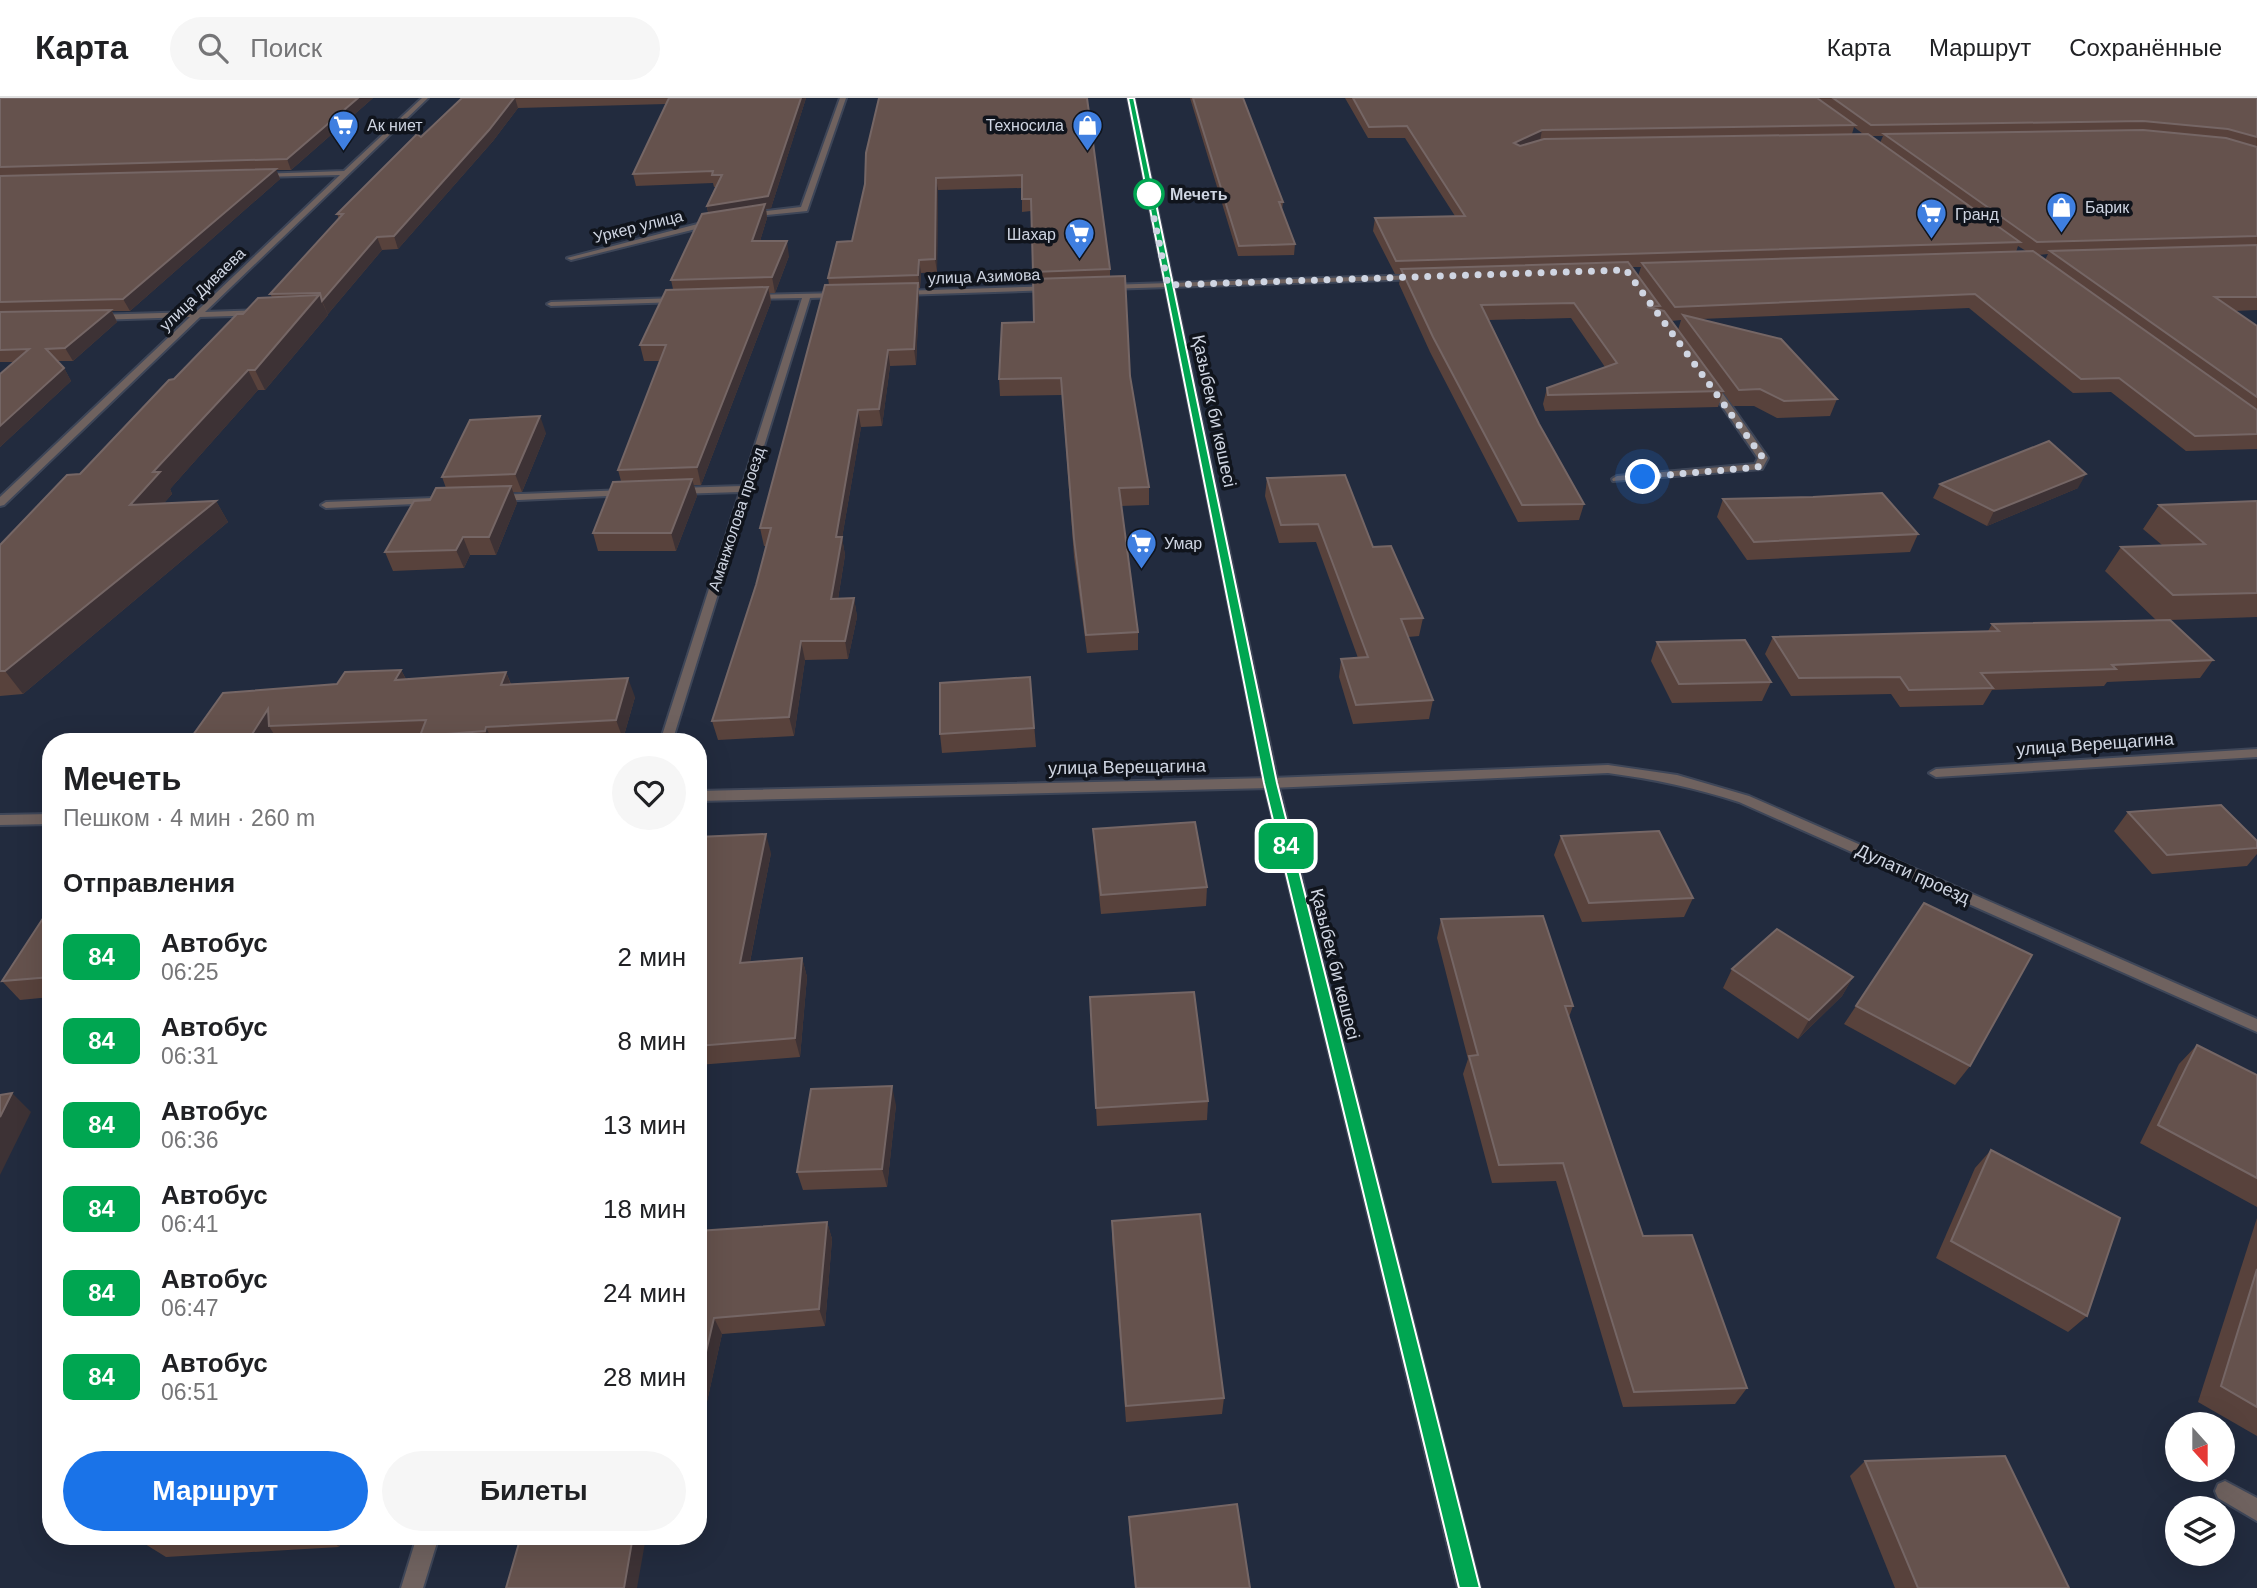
<!DOCTYPE html>
<html lang="ru">
<meta charset="utf-8">
<style>
body{margin:0;font-family:Helvetica,sans-serif;background:#f6f6f6;color:#202124;height:100vh;display:flex;flex-direction:column;font-size:26px;white-space:nowrap}
*{box-sizing:border-box;margin:0}
p{font-size:23px;color:#757577}
.icon{flex:none;width:38px;height:38px;fill:none;stroke:currentColor;stroke-width:2;stroke-linecap:round;stroke-linejoin:round}
.map{position:relative;flex:1;overflow:hidden}
.details{position:absolute;left:42px;top:635px;width:665px;height:812px;display:flex;flex-direction:column;background:#fff;border-radius:28px;box-shadow:0 7px 28px #0002}
.details>*{flex:none}
.badge{padding:0 14px;border-radius:10px;font-size:24px;line-height:46px}
.needle{width:46px;rotate:159deg}
.buttons{position:absolute;left:2165px;top:1314px;display:grid;gap:14px}
.buttons a{display:grid;place-items:center;width:70px;height:70px;border-radius:50%;background:#fff;box-shadow:0 7px 28px #0002;font-size:35px}
.you{position:absolute;width:35px;height:35px;margin:-18px;border:5px solid #fff;border-radius:50%;background:#1a73e8;box-shadow:0 0 0 10px #1a73e833}
.map>.badge{position:absolute;translate:-50% -50%;box-shadow:0 0 0 4px #fff}
h2{padding:0 21px;font-size:26px;line-height:63px}
.round{display:grid;place-items:center;flex:none;width:74px;height:74px;border-radius:37px;background:#f6f6f6}
.overview{display:flex;align-items:center;justify-content:space-between;height:119px;padding:0 21px}
h1{font-size:33px;font-weight:600;line-height:52px}
.action{display:flex;gap:14px;margin-top:auto;padding:14px 21px}
.action a{flex:1;height:80px;border-radius:42px;background:#1a73e8;color:#fff;font-size:28px;font-weight:600;line-height:80px;text-align:center}
.action a+a{background:#f6f6f6;color:#202124}
ul{padding:0;list-style:none}
li{display:flex;align-items:center;gap:21px;height:84px;padding:0 21px}
li div{flex:1}
li b{display:block;font-size:26px}
li em{font-style:normal}
li .badge{min-width:77px;font-weight:700;text-align:center}
header{display:flex;align-items:center;gap:42px;box-sizing:border-box;height:98px;padding:0 35px;background:#fff;border-bottom:2px solid #e0e0e0}
header strong{font-size:33px}
nav{display:flex;gap:38px;margin-inline-start:auto;font-size:24px}
.search{width:490px;height:63px;background:#f6f6f6;display:flex;align-items:center;gap:18px;box-sizing:border-box;padding:0 24px;border-radius:38px;color:#757577;font-size:26px}
.map>svg:first-child{display:block}
.lines{fill:none;stroke-linecap:round;stroke-linejoin:round}
.minor-casing{stroke:#3e4658;stroke-width:4}
.secondary-casing{stroke:#3e4658;stroke-width:4}
.minor{fill:#6f625f;fill-rule:evenodd}
.secondary{fill:#95817c;fill-rule:evenodd}
.wall{fill:#58423c;fill-rule:evenodd}
.shaded-wall{fill:#3d3235}
.building{fill:#65524d;stroke:#756665;stroke-width:2}
.line{fill:#00a651;stroke:#fff;stroke-width:2}
.walk{stroke:#cfd5e2;stroke-width:7;stroke-dasharray:0 12.6}
.stop-dot{fill:#fff;stroke:#00a651;stroke-width:3.5}
.labels{text-anchor:middle;stroke-width:7;stroke-linejoin:round;paint-order:stroke}
.far-poi-label{font-size:16px;fill:#cfd5e2;stroke:#10141c;text-anchor:start}
.far-stop-label{font-size:16px;font-weight:bold;fill:#cfd5e2;stroke:#10141c;text-anchor:start}
.far-street-label{font-size:16px;fill:#cfd5e2;stroke:#10141c}
.street-label{font-size:18px;fill:#cfd5e2;stroke:#10141c}
</style>
<header>
<strong>Карта</strong>
<div class="search"><svg class="icon" aria-label="search" viewBox="0 0 24 24"><circle cx="10" cy="10" r="6"/><path d="M15 15l6 6"/></svg>Поиск</div>
<nav><a>Карта</a><a>Маршрут</a><a>Сохранённые</a></nav>
</header>
<div class="map">
<svg width="2257" height="1490" viewBox="0 0 2257 1490">
<rect width="100%" height="100%" fill="#222b3e"/>
<g class="lines">
<defs>
<g id="minor">
<polygon points="422,0 428,0 205,214 262,212 265,213 265,217 200,219 4,407 0,408 0,399 190,219 96,222 93,221 93,217 196,214 340,77 260,79 258,76 344,73"/>
<polygon points="840,0 846,0 807,113 747,119 746,117 750,115 801,109"/>
<polygon points="713,122 717,124 716,126 571,162 567,160"/>
<polygon points="1419,177 1423,179 1422,181 1107,191 1103,189 1107,187"/>
<polygon points="1055,188 1055,192 1052,192 901,197 897,195 901,193"/>
<polygon points="842,195 843,197 839,199 810,200 672,644 660,644 740,394 677,396 672,393 677,390 742,388 802,200 754,201 750,199 754,197"/>
<polygon points="678,200 682,202 681,204 551,208 547,206 551,204"/>
<polygon points="1711,282 1714,283 1768,360 1762,371 1613,383 1612,381 1617,378 1755,366 1758,360 1706,285"/>
<polygon points="626,392 631,395 630,397 496,403 491,400 496,397"/>
<polygon points="433,400 437,401 437,405 326,410 321,407 326,404"/>
<polygon points="2257,651 2257,659 1936,679 1929,675 1936,671"/>
<path d="M 1608,667 L 1677,677 L 1749,698 L 2257,921 L 2257,934 L 1739,704 C 1696,690 1653,681 1608,675 L 1271,690 L 698,703 L 698,693 L 1271,680 Z"/>
<polygon points="51,716 51,726 0,727 0,717"/>
<polygon points="2225,1383 2257,1400 2257,1423 2218,1400 2215,1393 2218,1386"/>
<polygon points="417,1438 439,1438 423,1490 401,1490"/>
</g>
<polygon id="secondary" points="1128,0 1134,0 1278,685 1480,1490 1458,1490 1264,685"/>
</defs>
<use href="#minor" class="minor-casing"/>
<use href="#secondary" class="secondary-casing"/>
<use href="#minor" class="minor"/>
<use href="#secondary" class="secondary"/>
</g>
<g class="wall">
<polygon points="0,0 373,0 291,72 276,72 280,81 130,213 112,213 117,224 73,263 57,263 64,270 71,283 0,349 0,276 14,264 0,264"/>
<polygon points="462,0 806,0 771,110 766,111 767,120 760,143 789,158 775,195 770,195 771,204 701,387 694,387 697,398 676,453 598,453 593,435 621,383 618,372 660,263 644,263 640,247 673,191 671,182 708,115 707,108 716,89 714,89 713,85 636,88 633,76 666,6 518,10 493,43 398,151 382,152 328,216 324,208 328,217 265,292 258,292 170,391 172,396 164,405 216,403 228,424 23,596 0,598 0,447 80,376 174,281 243,216 272,199 270,196 339,121 337,116"/>
<polygon points="1087,0 1110,171 1110,179 1130,278 1149,389 1149,407 1121,408 1138,534 1138,552 1087,555 1074,459 1062,297 1000,298 999,281 1034,224 1031,113 1022,114 1022,90 938,92 937,174 921,175 920,190 918,190 919,200 916,267 890,268 882,328 861,329 842,440 845,457 838,501 854,500 857,519 848,561 805,562 794,638 718,642 712,623 756,487 766,448 764,448 760,430 829,187 828,180 852,143 865,86"/>
<polygon points="1190,0 1243,0 1283,104 1282,112 1295,146 1294,157 1238,158"/>
<path d="M 1345,0 L 2257,0 L 2257,212 L 2234,213 L 2257,228 L 2257,351 L 2186,353 L 2111,294 L 2073,295 L 1969,210 L 1701,221 L 1837,301 L 1830,318 L 1777,320 L 1754,308 L 1733,308 L 1723,294 L 1718,309 L 1545,313 L 1543,306 L 1547,290 L 1605,269 L 1571,220 L 1489,222 L 1539,326 L 1584,406 L 1579,422 L 1518,424 L 1430,254 L 1399,186 L 1401,176 L 1395,176 L 1373,133 L 1375,120 L 1455,118 L 1405,40 L 1368,40 ZM 1854,29 L 1863,36 L 1852,36 ZM 1871,38 L 1883,38 L 1880,45 ZM 2018,148 L 2026,153 L 2016,154 ZM 2048,156 L 2045,162 L 2038,157 ZM 1631,169 L 1641,169 L 1638,178 ZM 1681,222 L 1678,232 L 1671,223 Z"/>
<polygon points="546,335 522,394 513,394 517,405 496,457 470,457 464,470 393,473 385,454 430,402 446,390 442,379"/>
<polygon points="1267,380 1373,449 1423,520 1419,538 1408,539 1433,602 1429,621 1353,626 1339,579 1341,561 1358,560 1316,444 1279,445 1265,398"/>
<polygon points="1940,386 2078,390 1987,428 1933,400"/>
<polygon points="1723,401 1918,436 1910,454 1747,462 1717,419"/>
<polygon points="2257,403 2257,519 2170,522 2213,562 2200,580 2107,584 2104,588 1992,592 1983,607 1900,609 1891,596 1791,598 1765,556 1773,539 1988,533 1992,526 2156,522 2105,473 2121,449 2162,447 2143,431 2159,407"/>
<polygon points="1657,544 1771,584 1762,603 1672,605 1651,563"/>
<polygon points="401,572 406,581 506,574 511,586 635,599 623,641 561,644 423,644 422,641 354,644 279,644 275,638 271,644 188,644 337,586"/>
<polygon points="1030,579 1036,649 942,655 940,636"/>
<polygon points="2128,714 2257,743 2257,756 2247,768 2152,776 2114,733"/>
<polygon points="1093,731 1207,789 1206,808 1101,816 1094,750"/>
<polygon points="1561,738 1693,800 1684,819 1582,824 1554,757"/>
<polygon points="698,739 771,755 750,864 802,860 807,879 800,959 698,967"/>
<polygon points="51,808 51,899 20,902 2,883"/>
<polygon points="1441,821 1573,908 1569,919 1643,1138 1747,1290 1735,1306 1623,1309 1556,1083 1492,1085 1463,976 1468,961 1437,840"/>
<polygon points="1732,871 1853,879 1842,898 1798,941 1723,890"/>
<polygon points="1090,899 1208,1003 1207,1022 1097,1028"/>
<polygon points="1856,908 1970,968 1955,987 1844,926"/>
<polygon points="2197,947 2257,977 2257,1109 2140,1045 2179,966"/>
<polygon points="896,1007 887,1089 803,1092 797,1074"/>
<polygon points="1991,1052 2087,1218 2068,1234 1936,1160 1975,1070"/>
<polygon points="2257,1120 2257,1338 2198,1304"/>
<polygon points="1112,1123 1224,1300 1222,1316 1126,1324 1112,1140"/>
<polygon points="827,1124 832,1141 825,1228 722,1236 698,1344 698,1133"/>
<polygon points="1865,1363 2069,1490 1895,1490 1850,1378"/>
<polygon points="1129,1419 1250,1490 1135,1490 1129,1432"/>
<polygon points="148,1438 343,1438 339,1449 166,1459 145,1446"/>
</g>
<g class="shaded-wall">
<polygon points="358,0 373,0 291,72 287,61"/>
<polygon points="514,0 515,0 518,10 493,43 398,151 394,138"/>
<polygon points="801,0 806,0 771,110 766,111 767,120 755,159 710,121 707,108"/>
<polygon points="1542,32 1540,43 1511,57 1514,45"/>
<polygon points="276,71 280,81 130,213 123,201"/>
<polygon points="936,80 938,92 937,174 935,161"/>
<polygon points="377,139 382,152 328,216 322,203"/>
<polygon points="787,143 789,158 775,195 772,179"/>
<polygon points="919,162 921,175 920,190 918,177"/>
<polygon points="918,185 919,200 916,267 914,251"/>
<polygon points="768,189 771,204 701,387 697,369"/>
<polygon points="319,197 328,217 265,292 255,272"/>
<polygon points="111,212 117,224 73,263 65,250"/>
<polygon points="888,252 890,268 882,328 879,311"/>
<polygon points="64,270 71,283 0,349 0,328"/>
<polygon points="248,272 258,292 170,391 172,396 143,429 130,407 153,374"/>
<polygon points="858,312 861,329 842,440 845,457 835,519 831,501 836,439"/>
<polygon points="540,318 546,335 522,394 515,376"/>
<polygon points="2086,376 2078,390 1987,428 1994,413"/>
<polygon points="692,381 697,398 676,453 671,435"/>
<polygon points="511,388 517,405 496,457 489,439"/>
<polygon points="216,403 228,424 23,596 5,573"/>
<polygon points="463,439 470,457 464,470 456,452"/>
<polygon points="854,500 857,519 848,561 845,543"/>
<polygon points="801,543 805,562 794,638 789,619"/>
<polygon points="401,572 410,590 395,582"/>
<polygon points="506,574 513,593 501,587"/>
<polygon points="628,580 635,599 623,641 616,622"/>
<polygon points="268,611 269,628 275,638 271,644 247,644"/>
<polygon points="486,629 493,644 490,644 485,633"/>
<polygon points="766,736 771,755 746,884 740,865"/>
<polygon points="802,860 807,879 800,959 795,940"/>
<polygon points="1853,879 1842,898 1798,941 1809,922"/>
<polygon points="892,988 896,1007 887,1089 882,1071"/>
<polygon points="12,995 31,1014 0,1077 0,1019"/>
<polygon points="827,1124 832,1141 825,1228 819,1211"/>
<polygon points="714,1220 722,1236 698,1344 698,1288"/>
<polygon points="326,1438 343,1438 339,1449"/>
<polygon points="633,1438 646,1439 637,1490 624,1490"/>
</g>
<g class="building">
<polygon points="0,0 358,0 287,61 0,69"/>
<polygon points="462,0 514,0 489,32 394,138 377,139 322,203 320,195 270,196 343,116 337,116 417,36 421,39"/>
<polygon points="669,0 801,0 768,98 707,108 722,77 712,77 713,73 633,76"/>
<polygon points="879,0 1087,0 1110,171 1033,174 1031,101 1022,101 1022,77 936,80 935,161 919,162 918,177 828,180 837,144 852,143 865,86 866,55"/>
<polygon points="1193,0 1243,0 1283,104 1279,104 1295,146 1239,148"/>
<polygon points="1353,0 1817,0 1855,27 1542,32 1514,45 1520,48 1544,41 1868,36 2020,144 1396,163 1375,120 1465,118 1407,28 1369,29"/>
<polygon points="1833,0 2257,0 2257,39 2228,31 2143,23 1871,27"/>
<polygon points="2143,32 2226,40 2257,49 2257,138 2037,144 1884,36"/>
<polygon points="276,71 123,201 0,204 0,78"/>
<polygon points="765,106 752,143 787,143 772,179 671,182 702,116"/>
<polygon points="2257,147 2257,199 2215,199 2257,228 2257,299 2050,153"/>
<polygon points="2033,153 2257,312 2257,336 2195,338 2119,280 2081,281 1975,196 1675,209 1642,165"/>
<polygon points="1628,164 1660,208 1647,209 1664,213 1723,293 1548,297 1547,290 1617,265 1574,205 1481,207 1539,326 1584,406 1522,407 1433,239 1401,171"/>
<polygon points="1125,178 1130,278 1149,389 1119,390 1138,534 1086,537 1074,441 1061,280 999,281 1002,225 1034,224 1033,181"/>
<polygon points="918,185 914,251 888,252 879,311 858,312 836,439 842,439 831,501 854,500 845,543 801,543 789,619 712,623 756,487 771,430 760,430 825,187"/>
<polygon points="768,189 697,369 618,372 666,247 640,247 666,192"/>
<polygon points="319,197 255,272 248,272 153,374 160,374 130,407 216,403 5,573 0,573 0,447 67,377 80,376 169,282 174,281 237,216 243,216 258,200"/>
<polygon points="111,212 65,250 46,251 64,270 0,328 0,276 29,251 0,252 0,214"/>
<polygon points="1683,217 1781,241 1837,301 1784,303 1760,291 1739,292"/>
<polygon points="540,318 515,376 442,379 470,322"/>
<polygon points="2049,343 2086,376 1994,413 1940,386"/>
<polygon points="1345,377 1373,449 1391,448 1423,520 1401,521 1433,602 1356,607 1341,561 1368,559 1318,426 1281,427 1267,380"/>
<polygon points="692,381 671,435 593,435 613,384"/>
<polygon points="511,388 489,439 463,439 456,452 385,454 414,403 430,402 436,390"/>
<polygon points="1882,395 1918,436 1754,444 1723,401 1813,399"/>
<polygon points="2257,403 2257,495 2173,497 2121,449 2205,446 2159,407"/>
<polygon points="2170,522 2213,562 2112,567 2116,571 1981,575 1993,590 1909,592 1900,579 1799,580 1773,539 1999,533 1992,526"/>
<polygon points="1745,542 1771,584 1679,586 1657,544"/>
<polygon points="401,572 395,582 506,574 501,587 628,580 616,622 486,629 485,633 420,638 426,622 269,628 268,611 247,644 188,644 223,595 337,586 345,574"/>
<polygon points="1030,579 1034,630 940,636 940,585"/>
<polygon points="2221,707 2257,743 2257,750 2167,757 2128,714"/>
<polygon points="1195,724 1207,789 1101,797 1093,731"/>
<polygon points="1659,733 1693,800 1589,805 1561,738"/>
<polygon points="766,736 740,865 802,860 795,940 698,948 698,739"/>
<polygon points="1924,805 2032,857 1970,968 1856,908"/>
<polygon points="51,808 51,879 2,883"/>
<polygon points="1543,818 1573,908 1565,908 1643,1138 1692,1137 1747,1290 1634,1294 1563,1065 1499,1067 1469,958 1478,957 1441,821"/>
<polygon points="1777,831 1853,879 1809,922 1732,871"/>
<polygon points="1194,894 1208,1003 1096,1010 1090,899"/>
<polygon points="2197,947 2257,977 2257,1080 2158,1027"/>
<polygon points="892,988 882,1071 797,1074 811,991"/>
<polygon points="12,995 0,1019 0,997"/>
<polygon points="1991,1052 2120,1120 2087,1218 1951,1143"/>
<polygon points="1200,1116 1224,1300 1126,1308 1112,1123"/>
<polygon points="827,1124 819,1211 714,1220 698,1288 698,1133"/>
<polygon points="2257,1171 2257,1309 2221,1288"/>
<polygon points="2005,1358 2069,1490 1918,1490 1865,1363"/>
<polygon points="1237,1406 1250,1490 1136,1490 1129,1419"/>
<polygon points="148,1438 264,1438 145,1446"/>
<polygon points="521,1438 633,1438 624,1490 506,1490"/>
</g>
<polygon class="line" points="1128,0 1134,0 1277,685 1480,1490 1459,1490 1264,685"/>
<g class="lines">
<polyline class="walk" points="1149,96 1168,187 1626,172 1763,360 1758,369 1749,370 1643,379"/>
</g>
<defs>
<symbol id="supermarket-pin" viewBox="-11 -11 22 30"><path d="M0 17L-7.5 6A9.5 9.5 0 1 1 7.5 6Z" fill="#3f7fe0" stroke="#10141c"/><path d="M-6-5.5h2.5l.6 2H6L4.5 2H-2.5L-4.4-4H-6ZM-1.5 3.2a1.3 1.3 0 1 0 .1 0ZM3 3.2a1.3 1.3 0 1 0 .1 0Z" fill="#fff"/></symbol>
<symbol id="shop-pin" viewBox="-11 -11 22 30"><path d="M0 17L-7.5 6A9.5 9.5 0 1 1 7.5 6Z" fill="#3f7fe0" stroke="#10141c"/><path d="M-5-2.5h2.3a2.7 3.5 0 0 1 5.4 0H5L5.5 6h-11ZM-1.5-2.5h3a1.5 2.3 0 0 0-3 0Z" fill="#fff"/></symbol>
</defs>
<g fill-rule="evenodd">
<use href="#supermarket-pin" x="326" y="10" width="35" height="47"/>
<use href="#shop-pin" x="1070" y="10" width="35" height="47"/>
<use href="#shop-pin" x="2044" y="92" width="35" height="47"/>
<use href="#supermarket-pin" x="1914" y="98" width="35" height="47"/>
<use href="#supermarket-pin" x="1062" y="118" width="35" height="47"/>
<use href="#supermarket-pin" x="1124" y="428" width="35" height="47"/>
</g>
<circle class="stop-dot" cx="1149" cy="96" r="14"/>
<g class="labels">
<g class="far-poi-label">
<text x="367" y="33">Ак ниет</text>
<text x="1064" y="33" text-anchor="end">Техносила</text>
<text x="2085" y="115">Барик</text>
<text x="1955" y="122">Гранд</text>
<text x="1056" y="142" text-anchor="end">Шахар</text>
<text x="1164" y="451">Умар</text>
</g>
<g class="far-stop-label">
<text x="1170" y="102">Мечеть</text>
</g>
<g class="far-street-label">
<text transform="translate(638 128) rotate(-14)" y="6">Уркер улица</text>
<text transform="translate(984 178) rotate(-2)" y="6">улица Азимова</text>
<text transform="translate(202 191) rotate(-44)" y="6">улица Диваева</text>
<text transform="translate(736 421) rotate(-72)" y="6">Аманжолова проезд</text>
</g>
<g class="street-label">
<text transform="translate(1214 313) rotate(78)" y="6">Қазыбек би көшесі</text>
<text transform="translate(2095 646) rotate(-4)" y="6">улица Верещагина</text>
<text transform="translate(1127 669) rotate(-1)" y="6">улица Верещагина</text>
<text transform="translate(1913 776) rotate(24)" y="6">Дулати проезд</text>
<text transform="translate(1335 866) rotate(76)" y="6">Қазыбек би көшесі</text>
</g>
</g>
</svg>
<div class="buttons">
<a><svg class="needle" viewBox="-14 -14 28 28"><path d="M0-13l5 13h-10z" fill="#e53935"/><path d="M0 13l5-13h-10z" fill="#757577"/></svg></a>
<a><svg class="icon" aria-label="layers" viewBox="0 0 24 24"><path d="M12 4l9 5-9 5-9-5zM3 14l9 5 9-5"/></svg></a>
</div>
<div class="you" style="left:1643px;top:379px"></div>
<b class="badge" style="left:1286px;top:748px;background:#00a651;color:#fff">84</b>
<section class="details">
<div class="overview"><div><h1>Мечеть</h1><p>Пешком · 4 мин · 260 m</p></div><a class="round"><svg class="icon" aria-label="heart" viewBox="0 0 24 24"><path d="M12 20l-8-8c-3-5 5-10 8-4 3-6 11-1 8 4z"/></svg></a></div>
<h2>Отправления</h2>
<ul>
<li><span class="badge" style="background:#00a651;color:#fff">84</span><div><b>Автобус</b><p>06:25</p></div><em>2 мин</em></li>
<li><span class="badge" style="background:#00a651;color:#fff">84</span><div><b>Автобус</b><p>06:31</p></div><em>8 мин</em></li>
<li><span class="badge" style="background:#00a651;color:#fff">84</span><div><b>Автобус</b><p>06:36</p></div><em>13 мин</em></li>
<li><span class="badge" style="background:#00a651;color:#fff">84</span><div><b>Автобус</b><p>06:41</p></div><em>18 мин</em></li>
<li><span class="badge" style="background:#00a651;color:#fff">84</span><div><b>Автобус</b><p>06:47</p></div><em>24 мин</em></li>
<li><span class="badge" style="background:#00a651;color:#fff">84</span><div><b>Автобус</b><p>06:51</p></div><em>28 мин</em></li>
</ul>
<div class="action"><a>Маршрут</a><a>Билеты</a></div>
</section>
</div>
